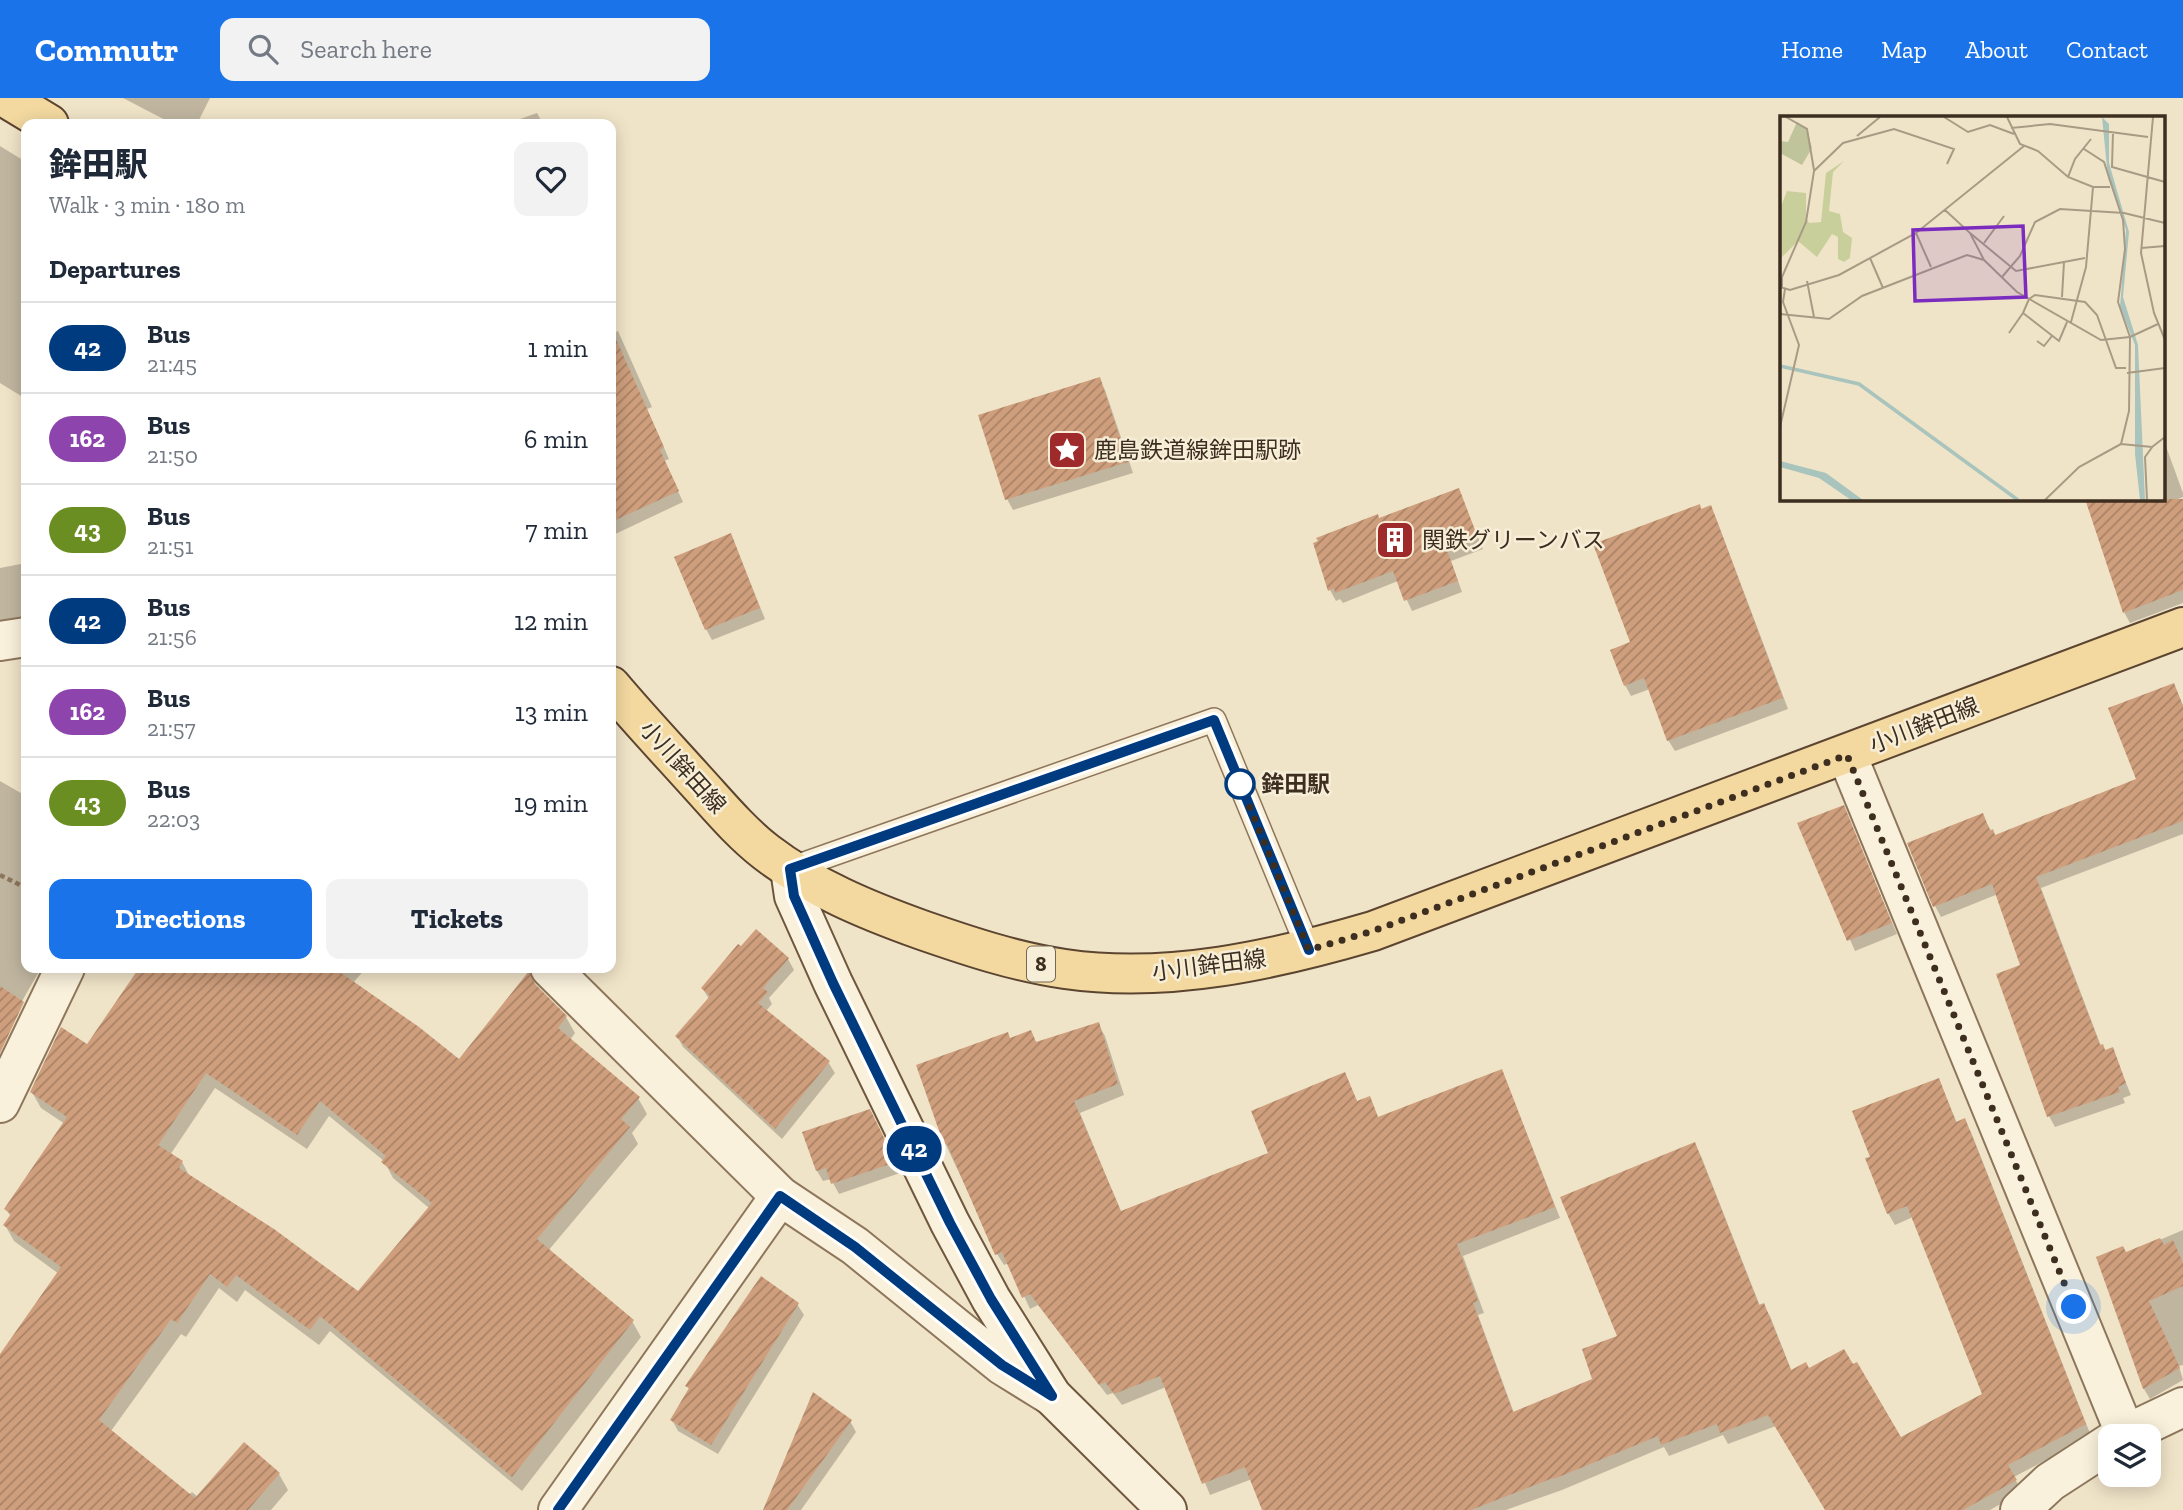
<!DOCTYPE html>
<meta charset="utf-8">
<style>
body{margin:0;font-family:"Zilla Slab","Noto Sans JP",serif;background:#f2f2f3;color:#1f2937;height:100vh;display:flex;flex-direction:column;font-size:26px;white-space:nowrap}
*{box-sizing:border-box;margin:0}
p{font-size:23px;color:#747a83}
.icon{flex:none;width:38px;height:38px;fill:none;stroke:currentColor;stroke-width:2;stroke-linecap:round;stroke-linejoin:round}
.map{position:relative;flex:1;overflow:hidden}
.panel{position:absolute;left:21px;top:21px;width:595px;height:854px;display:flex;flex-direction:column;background:#fff;border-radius:14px;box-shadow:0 4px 18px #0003}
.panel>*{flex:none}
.badge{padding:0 14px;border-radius:23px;font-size:24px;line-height:46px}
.tools{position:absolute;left:2098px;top:1326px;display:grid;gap:14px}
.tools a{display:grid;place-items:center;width:63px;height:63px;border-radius:14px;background:#fff;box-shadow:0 4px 18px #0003;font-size:35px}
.you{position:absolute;width:35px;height:35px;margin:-18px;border:5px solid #fff;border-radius:50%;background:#1a73e8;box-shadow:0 0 0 10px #1a73e833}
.map>.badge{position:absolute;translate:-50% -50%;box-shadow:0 0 0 4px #fff}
h2{padding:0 28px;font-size:26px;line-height:63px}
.round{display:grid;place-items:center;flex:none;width:74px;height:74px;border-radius:14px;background:#f2f2f3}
.head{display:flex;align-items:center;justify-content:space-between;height:119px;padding:0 28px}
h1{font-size:33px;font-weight:800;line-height:52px}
.action{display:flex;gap:14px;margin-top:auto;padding:14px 28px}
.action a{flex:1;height:80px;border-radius:14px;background:#1a73e8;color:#fff;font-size:28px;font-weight:800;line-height:80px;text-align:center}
.action a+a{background:#f2f2f3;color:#1f2937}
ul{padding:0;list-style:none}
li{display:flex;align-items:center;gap:21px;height:91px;padding:0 28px;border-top:2px solid #e0e1e3}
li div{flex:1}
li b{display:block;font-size:26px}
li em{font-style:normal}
li .badge{min-width:77px;font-weight:700;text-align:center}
header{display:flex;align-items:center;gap:42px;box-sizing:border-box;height:98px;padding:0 35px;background:#1a73e8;color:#fff}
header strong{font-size:33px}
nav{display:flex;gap:38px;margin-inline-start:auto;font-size:24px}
.search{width:490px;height:63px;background:#f2f2f3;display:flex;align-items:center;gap:18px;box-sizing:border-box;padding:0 24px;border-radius:14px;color:#747a83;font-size:26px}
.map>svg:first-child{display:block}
.shadow{fill:#0003;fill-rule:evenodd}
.building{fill:url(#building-hatch);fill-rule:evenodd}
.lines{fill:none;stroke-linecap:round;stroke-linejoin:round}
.lane-casing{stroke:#8d765c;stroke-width:26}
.street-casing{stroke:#8d765c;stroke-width:42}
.secondary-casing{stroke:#6f573f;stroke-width:42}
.primary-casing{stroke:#5b4430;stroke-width:42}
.path{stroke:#8d765c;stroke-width:4.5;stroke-dasharray:5 3.5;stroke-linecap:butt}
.lane{stroke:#faf1dc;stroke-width:23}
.street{stroke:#faf1dc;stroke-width:38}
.secondary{stroke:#faf1dc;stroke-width:38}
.primary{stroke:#f3d9a0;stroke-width:38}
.line-casing{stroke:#fff;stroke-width:16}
.line{stroke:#003b80;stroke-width:10}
.walk{stroke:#3d2e20;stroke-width:7;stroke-dasharray:0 12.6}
.stop-dot{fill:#fff;stroke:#003b80;stroke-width:3.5}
.labels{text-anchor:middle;stroke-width:5;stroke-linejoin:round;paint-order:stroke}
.shield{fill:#f7eed8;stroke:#756857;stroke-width:2}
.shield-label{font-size:21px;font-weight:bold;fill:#3d2e20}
.poi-label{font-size:23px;fill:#3d2e20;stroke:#f7eed8;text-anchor:start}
.street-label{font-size:23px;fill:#3d2e20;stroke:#f7eed8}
.stop-label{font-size:23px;font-weight:bold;fill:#3d2e20;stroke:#f7eed8;text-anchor:start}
.inset-river{fill:none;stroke:#a9c4bc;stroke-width:3.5}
.inset-road{fill:none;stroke:#a89b85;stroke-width:2}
.view{fill:#7b2cbf;fill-opacity:0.15;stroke:#7b2cbf;stroke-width:3.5}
.inset-edge{fill:none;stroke:#3d2e20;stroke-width:3.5}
</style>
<header>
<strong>Commutr</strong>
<div class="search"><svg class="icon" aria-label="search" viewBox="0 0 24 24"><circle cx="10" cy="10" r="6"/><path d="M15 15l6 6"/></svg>Search here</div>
<nav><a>Home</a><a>Map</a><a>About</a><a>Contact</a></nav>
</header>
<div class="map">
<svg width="2183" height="1412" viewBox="0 0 2183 1412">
<defs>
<pattern id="building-hatch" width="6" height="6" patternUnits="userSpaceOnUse" patternTransform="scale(1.75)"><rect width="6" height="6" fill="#cf9f7d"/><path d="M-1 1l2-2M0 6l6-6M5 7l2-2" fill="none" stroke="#a98266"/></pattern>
</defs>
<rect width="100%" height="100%" fill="#f0e4c8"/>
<g class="shadow">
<polygon points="123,0 210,0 197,26 173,26"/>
<polygon points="537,15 543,26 506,26"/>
<polygon points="0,48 26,64 26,301 0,285"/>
<polygon points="618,233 652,309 647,311 669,361 664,363 683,404 611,438 611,236"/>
<polygon points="1099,281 1105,292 1133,375 1013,412 1007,401"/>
<polygon points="2164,343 2183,395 2183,399 2171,404 2183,436 2183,505 2130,525 2124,514 2087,401 2164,401"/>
<polygon points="1458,392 1483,451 1451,463 1462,494 1412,513 1398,483 1343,505 1340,501 1336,503 1330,492 1379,422"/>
<polygon points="1710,409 1716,420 1788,611 1675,653 1668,642 1650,591 1631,598 1625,587 1632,545 1701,413"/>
<polygon points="731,437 765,521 712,542 706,531"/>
<polygon points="26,465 26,529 0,529 0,470"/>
<polygon points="2174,587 2183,607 2183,736 2041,790 2101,948 2106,953 2112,951 2131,997 2123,1000 2125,1005 2055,1029 2049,1018 2022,869 1998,796 1941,819 1935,808 1982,718 1995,738 2138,682"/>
<polygon points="0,683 26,698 26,870 41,870 5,933 0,931"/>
<polygon points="1843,709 1897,836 1855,853 1799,726"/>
<polygon points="756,833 788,861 794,872 769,900 772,906 766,913 828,964 835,975 782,1041 683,949 677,938 709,901 703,891"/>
<path d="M 141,870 L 366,870 L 353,885 L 459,964 L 536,890 L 566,919 L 575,935 L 570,942 L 638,1000 L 647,1016 L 632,1035 L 638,1046 L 548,1153 L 632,1223 L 641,1239 L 522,1393 L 330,1233 L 319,1247 L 245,1192 L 237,1204 L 219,1190 L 186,1239 L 181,1236 L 111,1333 L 189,1397 L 192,1394 L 198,1399 L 279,1376 L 288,1392 L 271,1412 L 0,1412 L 0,1259 L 59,1176 L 14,1143 L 5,1127 L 11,1119 L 6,1111 L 65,1026 L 41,1010 L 32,994 L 88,949 ZM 215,990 L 307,1051 L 329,1018 L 384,1063 L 393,1080 L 429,1110 L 358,1196 L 190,1079 L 182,1064 L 170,1057 Z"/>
<polygon points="1098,926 1105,938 1124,997 1080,1015 1121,1114 1270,1056 1344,976 1358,1005 1369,1000 1379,1021 1501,973 1507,985 1560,1120 1463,1158 1484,1215 1478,1217 1514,1315 1594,1282 1620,1239 1694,1046 1701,1058 1760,1208 1763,1207 1770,1218 1792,1274 1809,1272 1901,1341 1984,1297 1913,1119 1895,1127 1888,1115 1872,1060 1939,982 1957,1025 1964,1023 1971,1034 2091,1338 2014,1379 2022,1394 1990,1412 1827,1412 1776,1328 1728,1346 1723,1337 1669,1358 1664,1349 1562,1392 1506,1412 1264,1412 1252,1381 1210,1397 1166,1289 1122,1307 1113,1295 1107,1297 1038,1207 1030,1211 1009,1165 1004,1167 997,1156 946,1047 918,968 1031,934 1037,946"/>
<polygon points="875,1023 900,1075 839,1096 831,1081 823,1083 817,1073 804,1035"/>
<polygon points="2183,1132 2183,1267 2179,1268 2183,1282 2150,1301 2144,1291 2101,1167"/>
<polygon points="797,1206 804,1217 718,1356 678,1333 672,1322 690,1292 687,1288"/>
<polygon points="850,1323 856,1334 801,1412 765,1412"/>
</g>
<g class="building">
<polygon points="611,230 664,349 660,352 679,393 611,424"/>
<polygon points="1100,279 1128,364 1005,402 978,317"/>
<polygon points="1459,390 1478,440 1447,452 1458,483 1404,503 1393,473 1335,495 1334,490 1328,493 1313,445 1318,443 1316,440 1378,416 1379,420"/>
<polygon points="2085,401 2183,401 2183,492 2123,515"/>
<polygon points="1700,406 1701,411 1711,407 1783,600 1667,643 1644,580 1624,588 1610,552 1630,544 1593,446"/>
<polygon points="731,435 760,510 705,532 674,459"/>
<polygon points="2174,585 2183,608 2183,723 2036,779 2100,947 2103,946 2105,952 2113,949 2126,985 2118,989 2120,994 2047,1019 1996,876 2020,867 1992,786 1933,809 1907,745 1983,715 1990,733 1993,731 1995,737 2136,681 2108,610"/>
<polygon points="1844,707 1892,825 1847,843 1797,725"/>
<polygon points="756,831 789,860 763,890 768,894 758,905 830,963 775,1031 675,938 710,898 701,890 738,846 741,848"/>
<path d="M 139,870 L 334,870 L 419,929 L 459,961 L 529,873 L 535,886 L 567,918 L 558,930 L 640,999 L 621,1021 L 630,1029 L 537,1141 L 634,1222 L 512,1379 L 320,1218 L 310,1232 L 236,1177 L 227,1189 L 210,1176 L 177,1225 L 171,1221 L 99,1322 L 195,1400 L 244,1344 L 280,1375 L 248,1412 L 0,1412 L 0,1256 L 61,1169 L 3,1127 L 11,1116 L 4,1111 L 67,1019 L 30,994 L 61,929 L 87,946 ZM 206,975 L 297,1037 L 320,1003 L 386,1058 L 381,1064 L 432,1105 L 358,1193 L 274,1131 L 179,1070 L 183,1063 L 158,1047 Z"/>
<polygon points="0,888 24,904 0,955"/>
<polygon points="1099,924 1118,986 1074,1003 1121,1113 1268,1055 1251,1013 1345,974 1357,1003 1370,998 1378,1019 1502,971 1555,1109 1457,1146 1478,1203 1473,1205 1513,1314 1592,1281 1582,1251 1617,1238 1560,1099 1695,1044 1759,1207 1764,1205 1791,1272 1806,1264 1809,1270 1844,1251 1853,1266 1857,1264 1901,1339 1982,1296 1907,1108 1887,1116 1865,1060 1870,1059 1852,1013 1939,980 1956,1024 1965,1020 2086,1326 2008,1367 2017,1382 1963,1412 1825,1412 1768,1317 1720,1335 1717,1326 1661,1347 1658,1338 1554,1381 1553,1380 1471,1412 1262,1412 1245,1369 1202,1386 1160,1278 1114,1296 1105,1284 1099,1287 1030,1196 1022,1200 1002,1154 995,1157 947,1046 944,1047 916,967 1008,934 1010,940 1031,932 1036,944"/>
<polygon points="870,1011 896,1064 831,1086 826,1070 816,1073 802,1034"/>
<polygon points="2160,1140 2164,1147 2173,1142 2183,1165 2183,1188 2149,1203 2180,1270 2143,1291 2096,1159 2123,1148 2126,1154"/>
<polygon points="761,1178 799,1205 711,1347 670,1322 689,1290 685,1288"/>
<polygon points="813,1294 852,1322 787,1412 763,1412"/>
</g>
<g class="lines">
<defs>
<polyline id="lane" points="790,771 1214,622 1309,852"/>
<g id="street">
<polyline points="0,543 26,539"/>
<polyline points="1847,657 2125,1335"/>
<polyline points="550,870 780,1098 855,1148 1002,1267 1052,1298"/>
<polyline points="0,1005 65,870"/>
<polyline points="2120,1339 2183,1309"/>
<polyline points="558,1412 780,1098"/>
<polyline points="2020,1412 2050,1384 2110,1345"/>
</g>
<polyline id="secondary" points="790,771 794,798 833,885 950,1125 991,1201 1052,1298 1167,1412"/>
<g id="primary">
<polyline points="6,0 49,26"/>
<path d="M 611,588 C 638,620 667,651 695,682 C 718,707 739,733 766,754 C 813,790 866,812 922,832 C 968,848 1016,864 1065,871 C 1168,886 1274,862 1373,833 L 2183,529"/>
</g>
</defs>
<use href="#lane" class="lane-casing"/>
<use href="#street" class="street-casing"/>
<use href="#secondary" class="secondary-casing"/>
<use href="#primary" class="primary-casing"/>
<polyline class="path" points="0,777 26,790"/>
<use href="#lane" class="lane"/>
<use href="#street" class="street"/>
<use href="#secondary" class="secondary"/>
<use href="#primary" class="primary"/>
</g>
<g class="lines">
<defs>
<polyline id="line" points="558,1412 780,1098 855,1149 1002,1267 1052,1298 991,1201 950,1125 833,885 794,798 790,771 1214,622 1309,852"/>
</defs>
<use href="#line" class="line-casing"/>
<use href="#line" class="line"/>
<polyline class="walk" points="1240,686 1309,852 1373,833 1847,657 2074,1209"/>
</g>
<defs>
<symbol id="sight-square" viewBox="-11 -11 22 22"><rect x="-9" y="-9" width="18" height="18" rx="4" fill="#9e2a2b" stroke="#f7eed8"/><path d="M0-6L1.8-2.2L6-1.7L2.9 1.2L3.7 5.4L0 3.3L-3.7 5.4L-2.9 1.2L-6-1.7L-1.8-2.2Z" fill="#fff"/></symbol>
<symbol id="building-square" viewBox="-11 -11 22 22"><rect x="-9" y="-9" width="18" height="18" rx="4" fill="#9e2a2b" stroke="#f7eed8"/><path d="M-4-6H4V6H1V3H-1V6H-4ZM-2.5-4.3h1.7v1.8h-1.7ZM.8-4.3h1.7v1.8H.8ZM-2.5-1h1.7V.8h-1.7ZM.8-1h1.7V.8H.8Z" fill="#fff"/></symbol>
</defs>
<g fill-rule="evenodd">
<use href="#sight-square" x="1045" y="330" width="44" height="44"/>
<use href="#building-square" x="1373" y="420" width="44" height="44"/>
</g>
<circle class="stop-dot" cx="1240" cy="686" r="14"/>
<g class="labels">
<rect class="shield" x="1027" y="848.5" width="28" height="35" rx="5"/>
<g class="shield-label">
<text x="1041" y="873">8</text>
</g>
<g class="poi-label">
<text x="1094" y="360">鹿島鉄道線鉾田駅跡</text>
<text x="1422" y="450">関鉄グリーンバス</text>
</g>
<g class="street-label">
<text transform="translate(1924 627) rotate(-21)" y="8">小川鉾田線</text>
<text transform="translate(683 669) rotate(48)" y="8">小川鉾田線</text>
<text transform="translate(1209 867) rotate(-7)" y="8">小川鉾田線</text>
</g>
<g class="stop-label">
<text x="1261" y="694">鉾田駅</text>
</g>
</g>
<g transform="translate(1780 18)">
<rect width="385" height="385" fill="#f0e4c8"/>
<path d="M 64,45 L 53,56 L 49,95 L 60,98 L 63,116 L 72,122 L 70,142 L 64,146 L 58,143 L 58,121 L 52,118 L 37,141 L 18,125 L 1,142 L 0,93 L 7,75 L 26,77 L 26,102 L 29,107 L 41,106 L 46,57 Z" fill="#c9cf9b"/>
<path d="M 17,6 L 27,14 L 32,32 L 22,49 L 0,37 L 0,25 L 8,26 Z" fill="#bfc49a"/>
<path d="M 322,1 L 329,8 L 329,47 L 349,116 L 343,181 L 358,229 L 365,384 L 360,384 L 355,338 L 355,229 L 340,191 L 346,114 L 328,62 ZM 0,345 L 46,357 L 83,384 L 71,384 L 39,362 L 0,351 Z" fill="#a9c4bc"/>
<path class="inset-river" d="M 0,250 L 79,268 L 238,384"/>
<path class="inset-road" d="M 6,1 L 27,13 L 34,54M 164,1 L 188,16 L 210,9 L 234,18M 227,1 L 240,28 L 258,35 L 288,61 L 313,71 L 330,71M 373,1 L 361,137 L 374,197 L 385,224M 231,12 L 270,8 L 368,21M 333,16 L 332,51 L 385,66M 77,20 L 100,1M 304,33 L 324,46 L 343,104 L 345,133 L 338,186 L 350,221M 288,61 L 295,43 L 311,23M 165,94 L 190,117 L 204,144M 136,117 L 151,151M 190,117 L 236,155 L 305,142M 204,127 L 224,100M 361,132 L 385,130M 90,142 L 103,172M 222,161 L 240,140 L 255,106 L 280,93 L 344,97 L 385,107M 27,165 L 34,201M 0,171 L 10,174 L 59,159 L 136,117 L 244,30M 2,172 L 2,161 L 26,106 L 34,55 L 63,27 L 114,13 L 174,33 L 167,48M 282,181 L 284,146M 249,183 L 255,179 L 305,186 L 317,199 L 336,252 L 346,252M 249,183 L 243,197 L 279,225 L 287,206M 0,198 L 49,203 L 82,180 L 187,139 L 204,144 L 237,176 L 321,224 L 350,221 L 378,208M 291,206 L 306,151 L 313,71M 229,217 L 243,197M 257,225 L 264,230 L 272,220M 347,257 L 385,252M 0,311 L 19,229 L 3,186 L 5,173M 341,328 L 372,331 L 385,321M 265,384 L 299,351 L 341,328 L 349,295 L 350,221M 367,384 L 365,341 L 373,330"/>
<path class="view" d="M 243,110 L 246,181 L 135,185 L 133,114 Z"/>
<rect width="385" height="385" class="inset-edge"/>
</g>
</svg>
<div class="tools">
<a><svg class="icon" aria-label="layers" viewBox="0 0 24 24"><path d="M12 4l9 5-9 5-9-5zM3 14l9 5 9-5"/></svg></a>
</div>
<div class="you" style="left:2074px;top:1209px"></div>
<b class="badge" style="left:914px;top:1051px;background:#003b80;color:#fff">42</b>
<section class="panel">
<div class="head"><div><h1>鉾田駅</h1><p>Walk · 3 min · 180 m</p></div><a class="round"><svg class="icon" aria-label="heart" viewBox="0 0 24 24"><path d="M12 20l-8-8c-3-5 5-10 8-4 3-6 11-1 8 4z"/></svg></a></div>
<h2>Departures</h2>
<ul>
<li><span class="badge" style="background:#003b80;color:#fff">42</span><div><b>Bus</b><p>21:45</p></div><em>1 min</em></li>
<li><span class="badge" style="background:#8e44ad;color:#fff">162</span><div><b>Bus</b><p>21:50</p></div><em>6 min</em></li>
<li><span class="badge" style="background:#6b8e23;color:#fff">43</span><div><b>Bus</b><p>21:51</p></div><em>7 min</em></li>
<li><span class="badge" style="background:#003b80;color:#fff">42</span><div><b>Bus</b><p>21:56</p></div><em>12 min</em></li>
<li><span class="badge" style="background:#8e44ad;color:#fff">162</span><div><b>Bus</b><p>21:57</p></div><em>13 min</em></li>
<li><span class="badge" style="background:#6b8e23;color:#fff">43</span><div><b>Bus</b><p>22:03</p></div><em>19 min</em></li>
</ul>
<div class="action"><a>Directions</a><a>Tickets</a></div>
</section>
</div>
